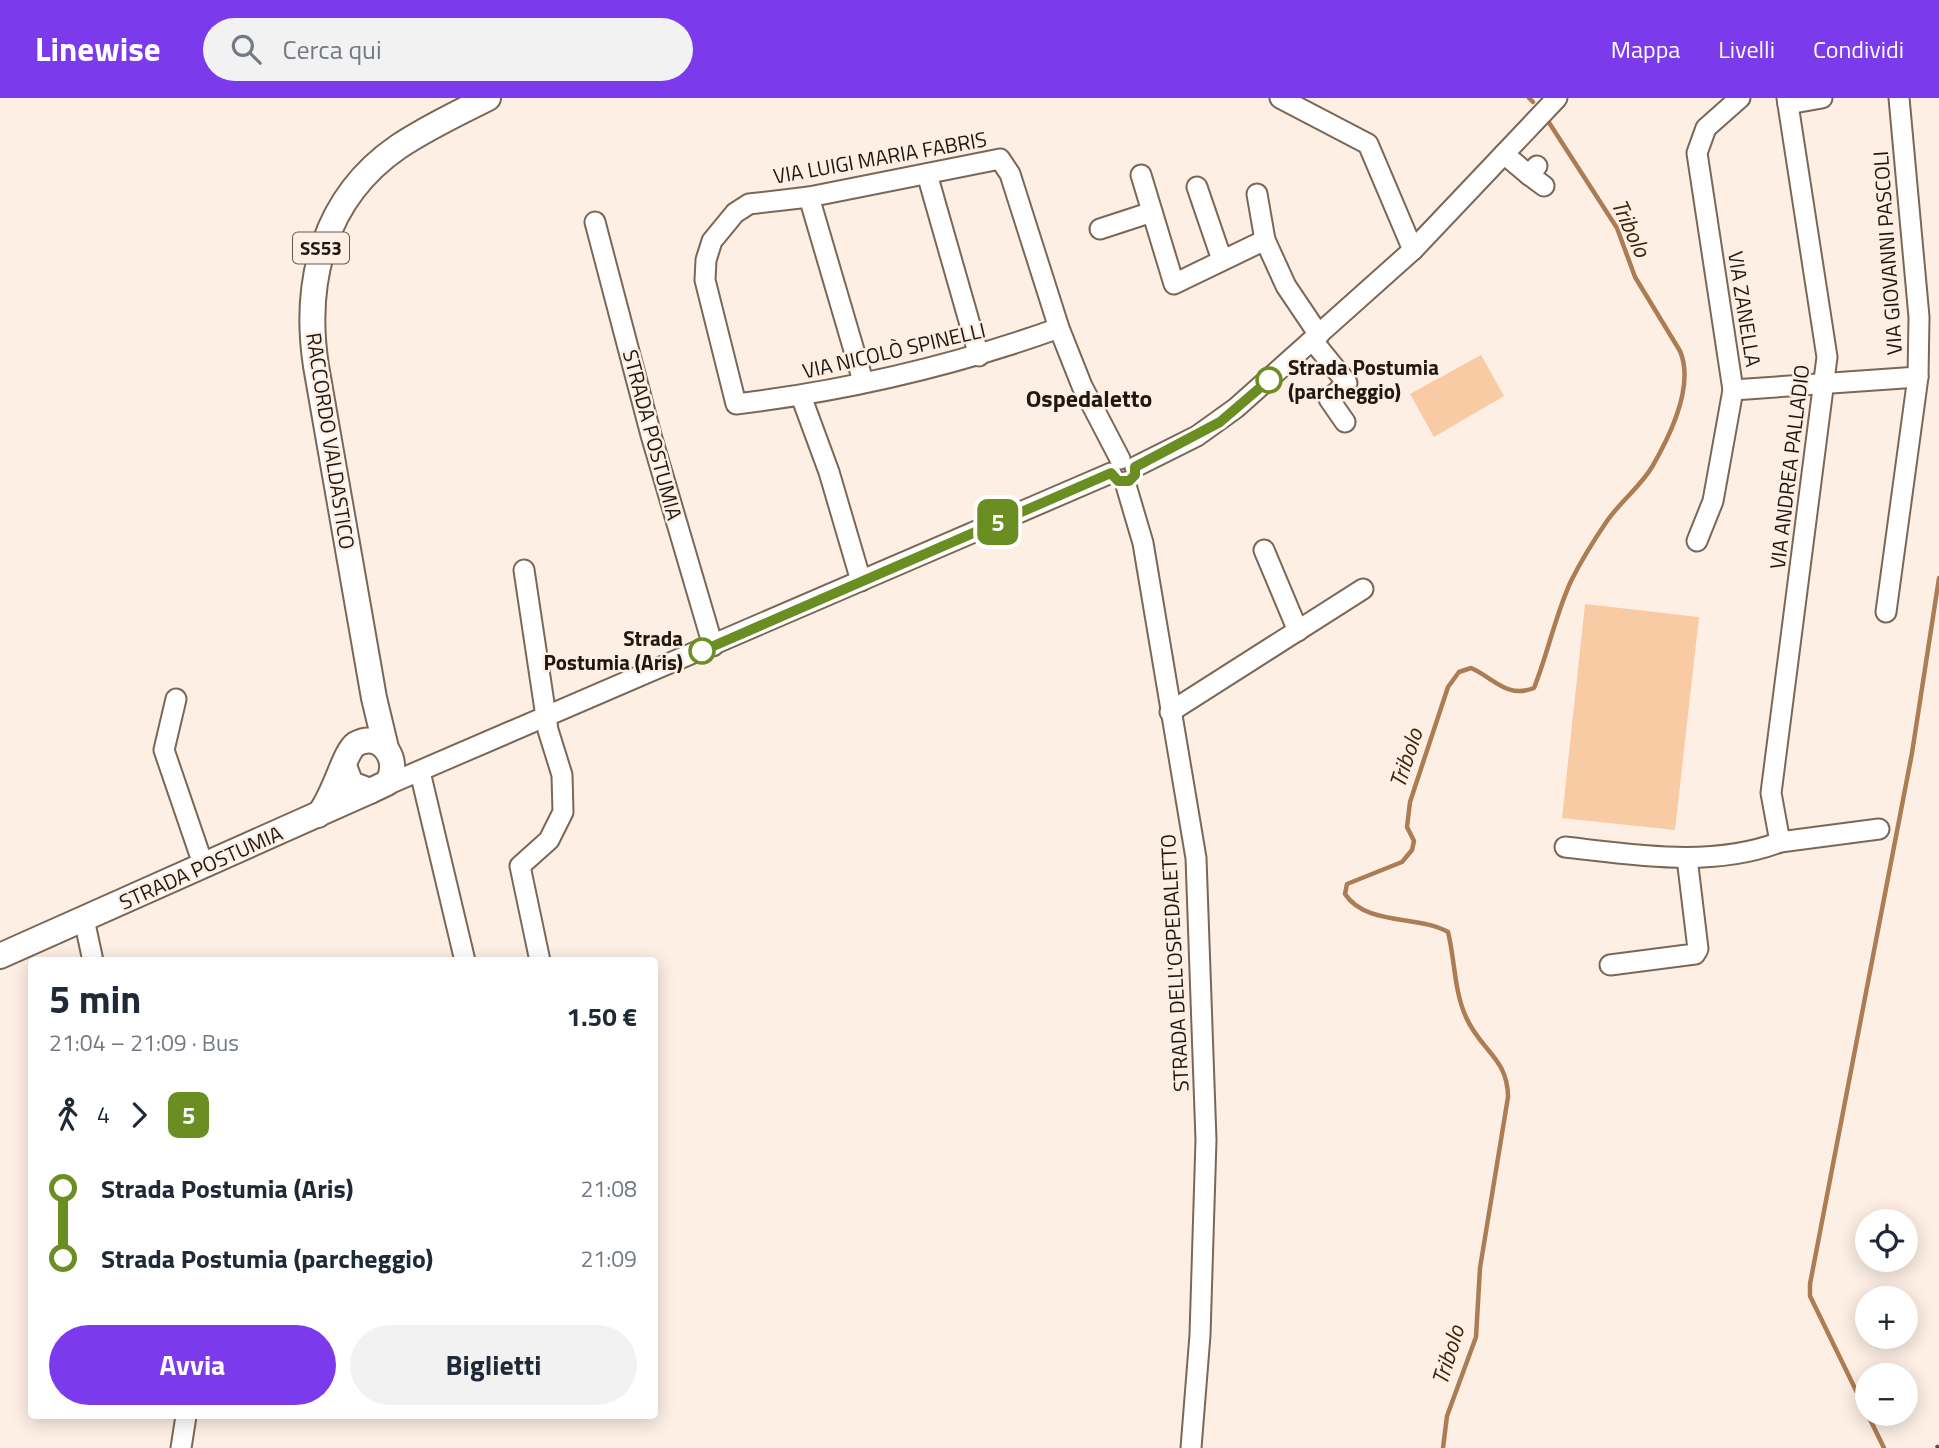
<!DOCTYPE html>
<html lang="it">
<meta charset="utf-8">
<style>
body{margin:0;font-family:"Titillium Web",sans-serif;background:#f2f2f3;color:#1f2937;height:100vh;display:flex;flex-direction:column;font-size:26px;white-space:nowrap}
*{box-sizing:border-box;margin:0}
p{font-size:23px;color:#747a83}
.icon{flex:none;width:38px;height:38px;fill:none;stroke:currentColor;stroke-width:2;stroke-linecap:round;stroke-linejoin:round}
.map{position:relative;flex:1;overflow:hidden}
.sheet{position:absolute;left:28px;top:859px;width:630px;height:462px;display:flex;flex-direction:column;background:#fff;border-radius:7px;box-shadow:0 4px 18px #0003}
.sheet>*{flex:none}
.badge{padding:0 14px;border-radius:10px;font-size:24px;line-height:46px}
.controls{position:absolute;left:1855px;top:1111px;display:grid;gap:14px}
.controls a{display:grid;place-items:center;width:63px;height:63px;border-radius:50%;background:#fff;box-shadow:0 4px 18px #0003;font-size:35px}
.map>.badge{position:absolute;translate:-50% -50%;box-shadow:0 0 0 4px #fff}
.legs{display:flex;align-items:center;gap:10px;height:77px;padding:0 21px;font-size:23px}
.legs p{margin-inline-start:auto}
.overview{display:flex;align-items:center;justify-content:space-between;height:119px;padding:0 21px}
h1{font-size:38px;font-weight:700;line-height:52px}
.primary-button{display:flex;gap:14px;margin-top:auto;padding:14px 21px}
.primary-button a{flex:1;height:80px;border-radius:42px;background:#7c3aed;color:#fff;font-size:28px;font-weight:700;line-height:80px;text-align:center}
.primary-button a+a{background:#f2f2f3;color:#1f2937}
ul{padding:0 21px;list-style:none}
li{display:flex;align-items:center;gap:24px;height:70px;font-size:26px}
li i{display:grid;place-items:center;width:10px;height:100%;margin:0 9px;background:currentColor}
li i::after{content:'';width:18px;height:18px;margin:-9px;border:5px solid;border-radius:50%;background:#fff}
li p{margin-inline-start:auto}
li:first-child i{background:linear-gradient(#0000 50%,currentColor 0)}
li:last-child i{background:linear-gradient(currentColor 50%,#0000 0)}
header{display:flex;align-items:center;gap:42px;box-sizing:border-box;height:98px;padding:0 35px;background:#7c3aed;color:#fff}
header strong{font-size:33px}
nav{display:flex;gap:38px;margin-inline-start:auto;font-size:24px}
.search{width:490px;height:63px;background:#f2f2f3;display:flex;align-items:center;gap:18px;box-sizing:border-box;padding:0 24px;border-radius:38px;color:#747a83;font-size:26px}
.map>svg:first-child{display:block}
.green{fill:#f9cba5}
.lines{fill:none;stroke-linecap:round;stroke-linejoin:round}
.stream{stroke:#ac7d54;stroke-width:4.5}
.minor-casing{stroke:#7b6756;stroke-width:23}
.major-casing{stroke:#7b6756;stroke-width:28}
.minor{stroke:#fff;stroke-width:19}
.major{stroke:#fff;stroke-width:24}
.rail{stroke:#554c44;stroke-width:4.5;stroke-dasharray:12 12;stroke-linecap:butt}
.line-1-casing{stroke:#fff;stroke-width:16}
.line-1{stroke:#6b8e23;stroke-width:10}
.stop-1-dot{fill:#fff;stroke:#6b8e23;stroke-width:3.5}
.labels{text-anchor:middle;stroke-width:5;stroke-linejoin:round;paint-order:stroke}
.shield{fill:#fdefe4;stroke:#625850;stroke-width:2}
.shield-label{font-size:19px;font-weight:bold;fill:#1f1710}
.street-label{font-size:21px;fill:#1f1710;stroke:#fdefe4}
.stop-label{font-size:21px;font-weight:bold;fill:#1f1710;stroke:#fdefe4;text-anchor:start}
.water-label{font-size:23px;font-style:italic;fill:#3d240b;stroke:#fdefe4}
.quarter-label{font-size:24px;font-weight:bold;fill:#1f1710;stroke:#fdefe4}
</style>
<header>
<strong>Linewise</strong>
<div class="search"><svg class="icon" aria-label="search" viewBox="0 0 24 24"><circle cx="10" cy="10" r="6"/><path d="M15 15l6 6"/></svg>Cerca qui</div>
<nav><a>Mappa</a><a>Livelli</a><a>Condividi</a></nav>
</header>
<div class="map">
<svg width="1939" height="1350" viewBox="0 0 1939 1350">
<rect width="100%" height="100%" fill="#fdefe4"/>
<g class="green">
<polygon points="1481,257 1504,298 1434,339 1410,296"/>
<polygon points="1585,506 1699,519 1675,732 1562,720"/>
</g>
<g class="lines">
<g class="stream">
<polyline points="1529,0 1533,4"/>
<path d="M 1443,1350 L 1447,1318 L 1476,1239 L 1480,1170 L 1508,999 C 1508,960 1480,952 1466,919 C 1454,893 1455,862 1448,834 C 1419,817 1366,828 1345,796 L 1347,786 L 1402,764 L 1412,752 L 1414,743 L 1407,729 L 1410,704 L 1448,589 L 1459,574 L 1471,570 C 1494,580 1507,601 1534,590 C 1548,555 1555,518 1571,483 C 1581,463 1594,442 1607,423 C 1620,404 1640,389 1652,369 C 1670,338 1695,288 1680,253 L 1635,179 L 1617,130 L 1548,23"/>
<polyline points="1884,1350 1810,1198 1810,1186 1912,655 1939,480"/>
</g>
<defs>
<g id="minor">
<polyline points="1280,0 1368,46 1413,152"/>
<polyline points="1788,6 1822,0"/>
<polyline points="1504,56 1529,77 1537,68"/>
<polyline points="927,76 979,258"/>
<polyline points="1141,77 1174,186 1265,142 1286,188 1319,237"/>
<polyline points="1529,77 1544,88"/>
<polyline points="1197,89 1222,162"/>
<polyline points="1257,96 1265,142"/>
<polyline points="809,99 863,283"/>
<polyline points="595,124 651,337 713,548"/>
<polyline points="1100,131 1152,114"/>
<path d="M 1059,230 C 956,267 844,293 736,306 L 705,182 L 706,162 L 712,143 L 735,115 L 749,106 L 809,99 L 1000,61 L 1010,76 L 1059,230 L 1082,288 L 1120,361"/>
<polyline points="1313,243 1347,285 1329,301 1345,324"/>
<polyline points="1733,292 1918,279"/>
<polyline points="801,298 829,374 861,483"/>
<polyline points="1135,369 1197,338 1236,310 1413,152 1557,0"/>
<polyline points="1125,384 1143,445 1196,760 1206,1042 1200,1237 1191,1350"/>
<polyline points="1697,443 1713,403 1733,292 1697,55 1706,30 1740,0"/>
<polyline points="1264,452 1298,533"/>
<polyline points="524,472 548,632 562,677 563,714 549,742 520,768 540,863"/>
<polyline points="1886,514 1918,279 1919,219 1899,0"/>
<polyline points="176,601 164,652 204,769"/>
<polyline points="1170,614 1363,491"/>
<polyline points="420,674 465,863"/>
<polyline points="382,689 1111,375"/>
<polyline points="1780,744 1879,731"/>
<path d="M 1565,749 C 1636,757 1712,770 1780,744 L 1771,695 L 1827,259 L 1787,0"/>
<polyline points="84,821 93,863"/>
<polyline points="1610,867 1695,856 1698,851 1687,760"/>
<polyline points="181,1350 186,1318"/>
</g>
<g id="major">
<path d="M 386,650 L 374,600 L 316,268 C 303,183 324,100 398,49 C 426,30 458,15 488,0"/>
<path d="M 318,717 C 334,700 344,654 356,646 C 382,632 402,664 387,685 L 370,693 L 351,686 L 344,668"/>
<polyline points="0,858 370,693"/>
</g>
</defs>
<use href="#minor" class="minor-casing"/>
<use href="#major" class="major-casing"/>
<use href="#minor" class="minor"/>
<use href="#major" class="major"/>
<polyline class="rail" points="1936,1350 1939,1348"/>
</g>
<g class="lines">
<defs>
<polyline id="line-1" points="702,553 1111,375 1118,383 1129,383 1135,377 1135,369 1220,324 1269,282"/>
</defs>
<use href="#line-1" class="line-1-casing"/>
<use href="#line-1" class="line-1"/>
</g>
<g class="stop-1-dot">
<circle cx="1269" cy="282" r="12"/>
<circle cx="702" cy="553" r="12"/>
</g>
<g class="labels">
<rect class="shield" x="293" y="134.5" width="56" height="31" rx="5"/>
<g class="shield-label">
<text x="321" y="157">SS53</text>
</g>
<g class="street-label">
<text transform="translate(880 60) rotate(-10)" y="7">VIA LUIGI MARIA FABRIS</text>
<text transform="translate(1888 155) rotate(-94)" y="7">VIA GIOVANNI PASCOLI</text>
<text transform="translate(1744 211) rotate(81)" y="7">VIA ZANELLA</text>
<text transform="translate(894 253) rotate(-13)" y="7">VIA NICOLÒ SPINELLI</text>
<text transform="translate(652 337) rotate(75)" y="7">STRADA POSTUMIA</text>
<text transform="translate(330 343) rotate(81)" y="7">RACCORDO VALDASTICO</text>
<text transform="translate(1790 369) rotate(-83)" y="7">VIA ANDREA PALLADIO</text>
<text transform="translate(201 770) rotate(-24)" y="7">STRADA POSTUMIA</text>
<text transform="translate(1175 865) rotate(-93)" y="7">STRADA DELL'OSPEDALETTO</text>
</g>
<g class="stop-label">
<text x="1288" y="277">Strada Postumia<tspan x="1288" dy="24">(parcheggio)</tspan></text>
<text x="683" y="548" text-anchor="end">Strada<tspan x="683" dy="24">Postumia (Aris)</tspan></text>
</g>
<g class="water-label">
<text transform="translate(1631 130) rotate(65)" y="8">Tribolo</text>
<text transform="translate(1406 660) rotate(-72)" y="8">Tribolo</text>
<text transform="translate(1448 1257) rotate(-73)" y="8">Tribolo</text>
</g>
<g class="quarter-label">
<text x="1089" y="309">Ospedaletto</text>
</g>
</g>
</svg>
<div class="controls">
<a><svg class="icon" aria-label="locate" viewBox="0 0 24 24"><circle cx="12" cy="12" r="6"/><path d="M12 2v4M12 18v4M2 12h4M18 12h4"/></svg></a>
<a>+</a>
<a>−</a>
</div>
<b class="badge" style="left:998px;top:424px;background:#6b8e23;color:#fff">5</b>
<section class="sheet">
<div class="overview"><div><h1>5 min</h1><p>21:04 – 21:09 · Bus</p></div><b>1.50 €</b></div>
<div class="legs"><svg class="icon" aria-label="walk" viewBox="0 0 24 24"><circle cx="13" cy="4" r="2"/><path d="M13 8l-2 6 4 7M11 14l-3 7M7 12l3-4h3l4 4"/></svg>4<svg class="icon" aria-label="forward" viewBox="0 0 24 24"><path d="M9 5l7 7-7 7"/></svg><b class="badge" style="background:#6b8e23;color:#fff">5</b></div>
<ul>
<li><i style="color:#6b8e23"></i><b>Strada Postumia (Aris)</b><p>21:08</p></li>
<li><i style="color:#6b8e23"></i><b>Strada Postumia (parcheggio)</b><p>21:09</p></li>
</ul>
<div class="primary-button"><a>Avvia</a><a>Biglietti</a></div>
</section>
</div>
